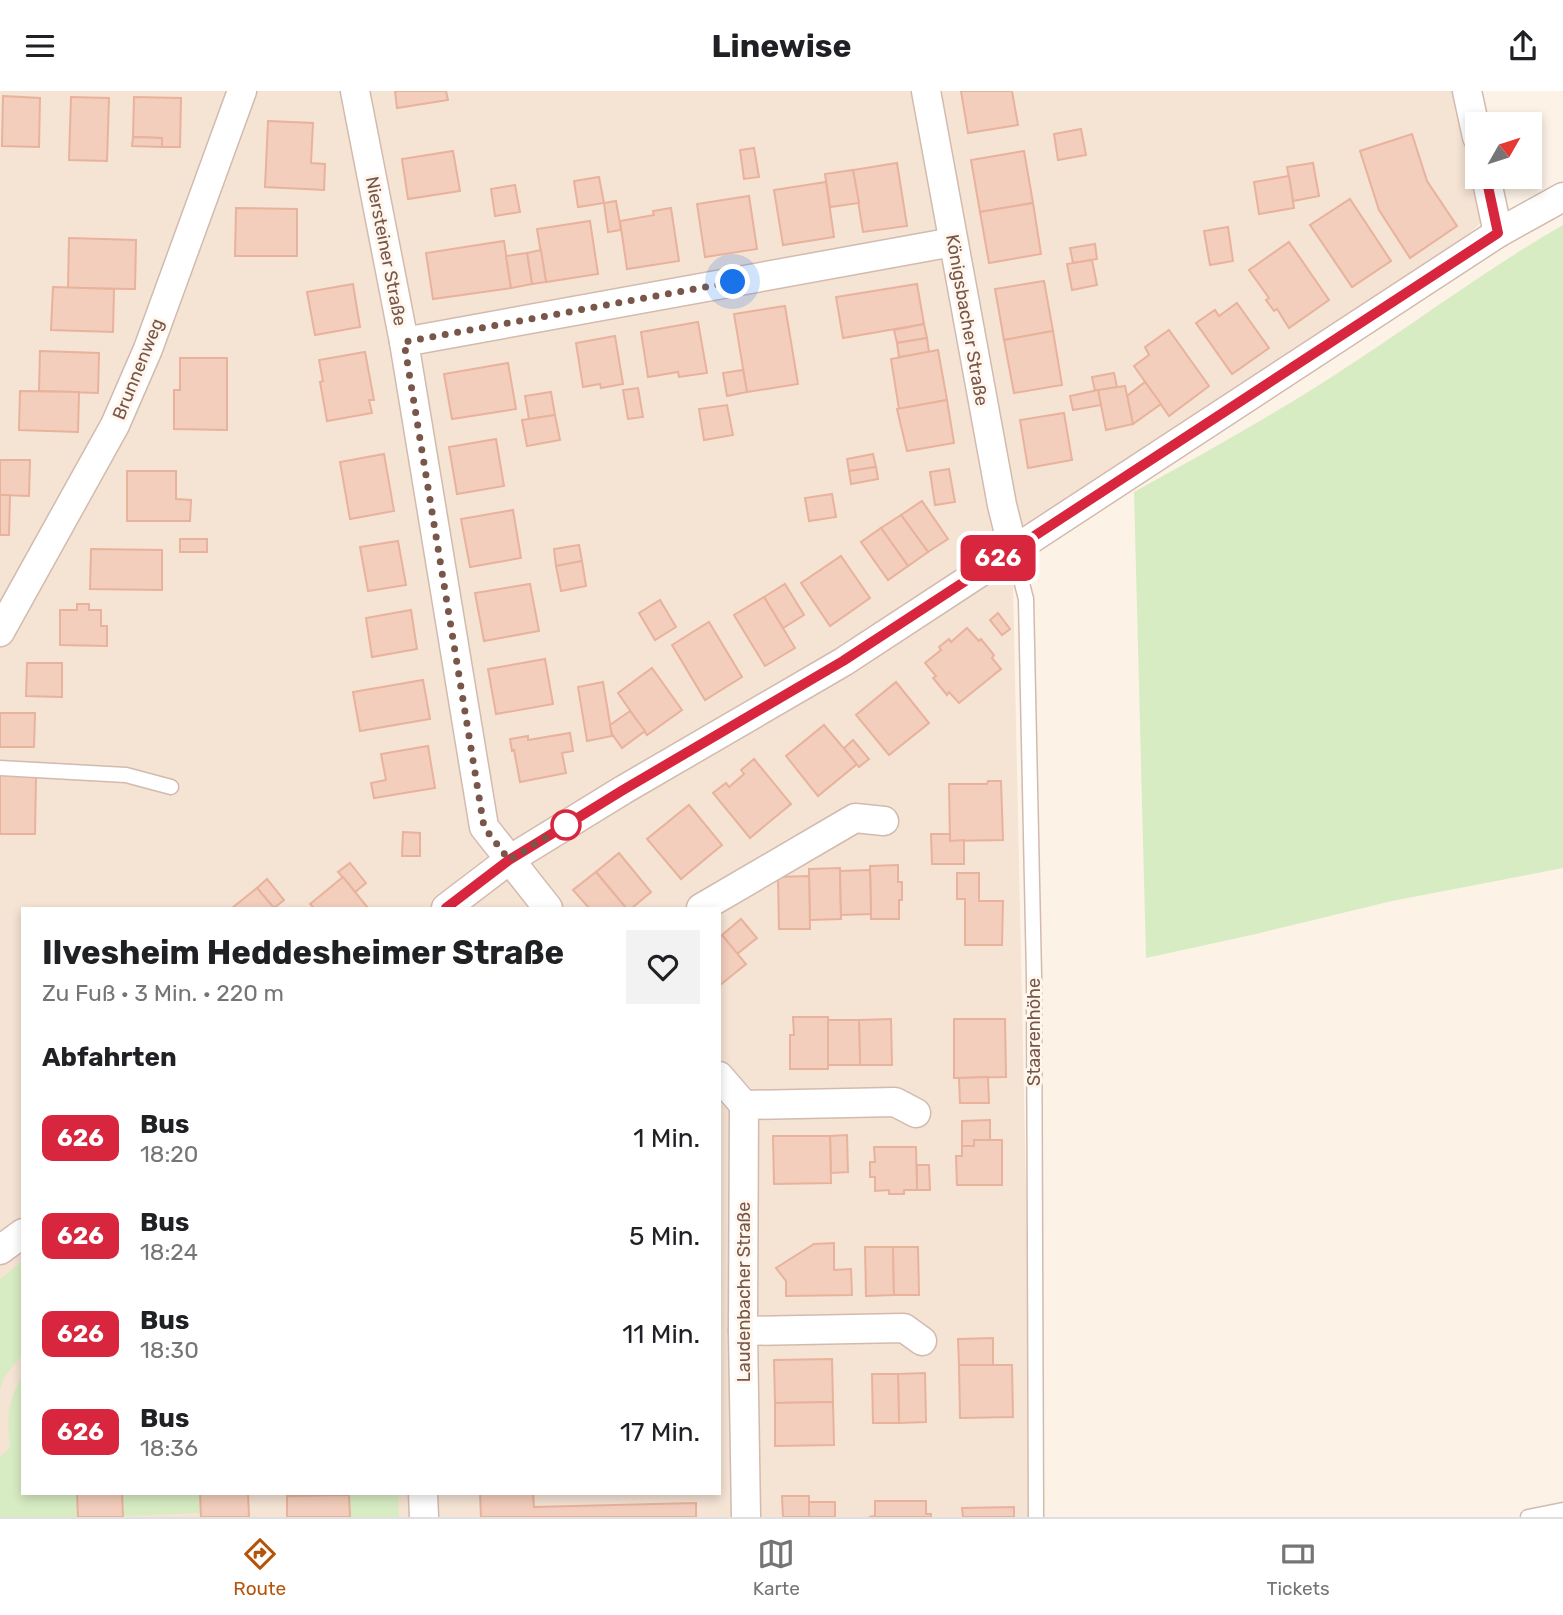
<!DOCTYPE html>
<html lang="de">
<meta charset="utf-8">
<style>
body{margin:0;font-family:Rubik,sans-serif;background:#f2f2f2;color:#202124;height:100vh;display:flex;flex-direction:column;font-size:26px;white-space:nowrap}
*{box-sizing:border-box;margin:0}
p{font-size:23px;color:#757577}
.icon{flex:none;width:38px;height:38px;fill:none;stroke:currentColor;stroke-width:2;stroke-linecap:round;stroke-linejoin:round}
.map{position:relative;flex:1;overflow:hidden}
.drawer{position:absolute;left:21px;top:816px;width:700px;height:588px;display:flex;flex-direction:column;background:#fff;border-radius:0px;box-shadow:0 4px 10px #0003}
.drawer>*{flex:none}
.badge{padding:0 14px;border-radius:10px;font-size:24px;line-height:46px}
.needle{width:46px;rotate:51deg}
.controls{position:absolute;left:1465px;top:21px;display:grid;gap:14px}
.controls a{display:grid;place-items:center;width:77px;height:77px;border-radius:0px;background:#fff;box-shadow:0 4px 10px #0003;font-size:35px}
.you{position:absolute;width:35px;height:35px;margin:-18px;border:5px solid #fff;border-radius:50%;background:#1a73e8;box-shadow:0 0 0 10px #1a73e833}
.map>.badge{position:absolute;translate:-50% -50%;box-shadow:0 0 0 4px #fff}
h2{padding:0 21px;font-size:26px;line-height:63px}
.round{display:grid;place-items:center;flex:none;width:74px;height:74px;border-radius:0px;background:#f2f2f2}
.overview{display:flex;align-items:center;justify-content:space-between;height:119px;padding:0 21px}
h1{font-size:33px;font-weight:700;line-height:52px}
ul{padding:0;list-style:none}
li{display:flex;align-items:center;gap:21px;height:98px;padding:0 21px}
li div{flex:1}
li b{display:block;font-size:26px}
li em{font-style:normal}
li .badge{min-width:77px;font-weight:700;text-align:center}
header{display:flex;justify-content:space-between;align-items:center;height:91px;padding:0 21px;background:#fff;font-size:32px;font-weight:700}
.menu{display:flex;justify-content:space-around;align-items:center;height:98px;border-top:2px solid #e0e0e0;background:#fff;font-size:19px;color:#757577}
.menu a{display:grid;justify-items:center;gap:4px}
.menu .selected{color:#b45309}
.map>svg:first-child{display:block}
.residential{fill:#f5e3d4;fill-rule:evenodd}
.green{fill:#d7ecc3}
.building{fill:#f4cebc;stroke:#e8b29c;stroke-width:2}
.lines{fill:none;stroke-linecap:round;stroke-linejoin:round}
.service-casing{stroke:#d2bbae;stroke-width:17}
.minor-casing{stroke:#d2bbae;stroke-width:31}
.service{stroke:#fff;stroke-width:14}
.minor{stroke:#fff;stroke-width:28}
.line-casing{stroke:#fff;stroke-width:16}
.line{stroke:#d7263d;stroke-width:10}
.walk{stroke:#785649;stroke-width:7;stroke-dasharray:0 12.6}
.stop-dot{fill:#fff;stroke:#d7263d;stroke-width:3.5}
.labels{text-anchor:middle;stroke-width:6;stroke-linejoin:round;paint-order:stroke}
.street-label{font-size:18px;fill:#785649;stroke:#fff6ed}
</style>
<header><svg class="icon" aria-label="menu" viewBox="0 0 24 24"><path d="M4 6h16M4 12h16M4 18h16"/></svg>Linewise<svg class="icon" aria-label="share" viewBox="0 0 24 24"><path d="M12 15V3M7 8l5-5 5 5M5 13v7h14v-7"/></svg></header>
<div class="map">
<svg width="1563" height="1426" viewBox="0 0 1563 1426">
<rect width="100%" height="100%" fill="#fdf2e6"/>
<path class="residential" d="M 0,0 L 1453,0 L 1481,132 L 1394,205 L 1012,448 L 1033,1426 L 0,1426 ZM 23,817 L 719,817 L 719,1402 L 23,1402 Z"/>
<g class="green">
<path d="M 1563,134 L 1563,777 L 1392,810 L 1256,843 L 1146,867 L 1134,401 C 1210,359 1286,317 1359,268 C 1427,223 1492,175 1563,134 Z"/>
<polygon points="23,1170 23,1263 4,1286 0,1299 0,1188"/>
<path d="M 23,1283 L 23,1402 L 77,1402 L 78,1426 L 0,1426 L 0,1366 L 10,1357 C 7,1324 7,1313 23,1283 Z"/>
<polygon points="122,1402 200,1402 201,1422 123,1425"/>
<polygon points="287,1402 398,1402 399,1426 350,1426 349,1404 287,1405"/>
</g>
<g class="building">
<polygon points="395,0 446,0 448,9 397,17"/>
<polygon points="961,0 1012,0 1018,34 968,42"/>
<polygon points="3,5 40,7 39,56 2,55"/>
<polygon points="71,6 109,7 107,70 69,69"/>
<polygon points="134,6 181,7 180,56 162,56 162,47 133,46"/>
<polygon points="268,30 313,32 311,72 325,73 324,99 265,96"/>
<polygon points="1081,38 1086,64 1058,69 1054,43"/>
<polygon points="1412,43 1427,90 1457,135 1410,167 1379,119 1360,60"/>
<polygon points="133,46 162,47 162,56 132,55"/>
<polygon points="754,57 759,86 744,88 740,59"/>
<polygon points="453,60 460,100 408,108 402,68"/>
<polygon points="1024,60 1033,112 980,121 971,69"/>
<polygon points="897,72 907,135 863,141 853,79"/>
<polygon points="1313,72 1319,105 1293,110 1287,76"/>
<polygon points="853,79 859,112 830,116 825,83"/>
<polygon points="1289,85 1294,117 1259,123 1254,91"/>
<polygon points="599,86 604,112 578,116 574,90"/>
<polygon points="826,91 834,146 783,154 774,99"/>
<polygon points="515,94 520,121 495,125 491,98"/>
<polygon points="749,105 757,158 705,166 697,113"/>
<polygon points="1350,108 1391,170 1352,196 1310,134"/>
<polygon points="616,110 621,139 608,141 604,112"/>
<polygon points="1033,112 1041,163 989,172 980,121"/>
<polygon points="236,117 297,118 297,165 235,165"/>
<polygon points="671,117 679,170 627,178 620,130 654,124 653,120"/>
<polygon points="590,130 598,183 546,191 537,138"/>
<polygon points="1228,136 1233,170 1210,174 1204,140"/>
<polygon points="69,147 136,149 135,198 68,197"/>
<polygon points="504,150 511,197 433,208 426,162"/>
<polygon points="1289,151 1329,209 1289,237 1277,218 1274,220 1266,209 1269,207 1249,179"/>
<polygon points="1095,153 1097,168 1073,172 1070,157"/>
<polygon points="541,159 546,191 532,193 527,162"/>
<polygon points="527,162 532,193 511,197 506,165"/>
<polygon points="1092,169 1097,194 1072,199 1067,173"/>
<polygon points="1044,190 1053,240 1004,249 995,198"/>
<polygon points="353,193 360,236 315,244 307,201"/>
<polygon points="917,193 924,233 843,247 836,206"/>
<polygon points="53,196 114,198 113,241 51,239"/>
<polygon points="1237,212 1269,257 1232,283 1196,232 1215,219 1219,225"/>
<polygon points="785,215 798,293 747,301 734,223"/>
<polygon points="698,231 707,282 679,286 678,281 648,286 641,241"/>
<polygon points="924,233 927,247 897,252 894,239"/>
<polygon points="1169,239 1209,295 1169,325 1134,275 1149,264 1145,256"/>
<polygon points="1053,240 1062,294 1014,302 1004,249"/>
<polygon points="615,245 623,293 601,297 600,293 583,296 576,252"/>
<polygon points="927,247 929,261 899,266 897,252"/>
<polygon points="938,259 947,309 899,318 891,268"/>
<polygon points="40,260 99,262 98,302 39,300"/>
<polygon points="365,261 374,309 369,309 372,322 327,330 320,291 323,290 319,269"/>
<polygon points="180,267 227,267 227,339 174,338 174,299 180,299"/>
<polygon points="508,272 516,318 452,328 444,283"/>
<polygon points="743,279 747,301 727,305 723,282"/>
<polygon points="1114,282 1117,296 1095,300 1092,286"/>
<polygon points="1145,291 1161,313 1133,333 1127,305"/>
<polygon points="1125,295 1133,333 1106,339 1098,299"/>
<polygon points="638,297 643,326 628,328 623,299"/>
<polygon points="1098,299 1101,314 1073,319 1070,305"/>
<polygon points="20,300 79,301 78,341 19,339"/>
<polygon points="551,301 555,324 529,328 525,305"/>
<polygon points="947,309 954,352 907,360 897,318"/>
<polygon points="727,314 733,344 704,349 699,318"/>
<polygon points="1064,322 1072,369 1028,377 1020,329"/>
<polygon points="555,324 560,349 527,355 522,329"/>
<polygon points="496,348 504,395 457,403 449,356"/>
<polygon points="384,363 394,420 350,428 340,371"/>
<polygon points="873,363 876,376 849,380 847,368"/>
<polygon points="0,369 30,369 29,405 0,404"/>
<polygon points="876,376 878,388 851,393 849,380"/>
<polygon points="949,378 955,411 935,414 930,381"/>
<polygon points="127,380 176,380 176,408 191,409 190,430 127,430"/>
<polygon points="832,403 836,426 809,430 805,407"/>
<polygon points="0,404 10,404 9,444 0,444"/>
<polygon points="922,410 948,448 928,461 901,424"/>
<polygon points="513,419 521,467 470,476 461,428"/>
<polygon points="901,424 928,461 908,475 881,437"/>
<polygon points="881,437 908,475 888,489 861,451"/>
<rect x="180" y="448" width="27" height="13"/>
<polygon points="398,450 406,494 368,500 360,456"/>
<polygon points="579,454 582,470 556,475 554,458"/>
<polygon points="91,458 162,459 162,499 90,498"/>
<polygon points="841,465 870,507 830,535 801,492"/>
<polygon points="582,470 586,495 561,500 556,475"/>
<polygon points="530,493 539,540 484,550 475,502"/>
<polygon points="785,493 804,524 783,537 764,506"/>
<polygon points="764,506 795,557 765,575 734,524"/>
<polygon points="660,509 676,536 655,549 639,522"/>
<polygon points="77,513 89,513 89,519 101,519 101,535 107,535 107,555 60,554 60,519 77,519"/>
<polygon points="411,519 417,558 372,566 366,527"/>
<polygon points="998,522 1010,538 1002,544 990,529"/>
<polygon points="709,531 742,586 705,609 672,554"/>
<polygon points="967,537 979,550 981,548 994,564 992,567 1001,578 959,612 949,601 947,604 933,587 936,585 925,572 941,559 939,556 949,548 951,551"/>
<polygon points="545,568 553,613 496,623 488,578"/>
<polygon points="27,572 62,572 62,606 26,605"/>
<polygon points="652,577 682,619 647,644 618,602"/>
<polygon points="423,589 430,628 360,640 353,601"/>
<polygon points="603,591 612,645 587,650 578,596"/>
<polygon points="896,591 929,632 889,664 856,624"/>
<polygon points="630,620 645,640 622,657 612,643 610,634"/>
<polygon points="0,622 35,622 34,656 0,656"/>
<polygon points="824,634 857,673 818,705 786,665"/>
<polygon points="570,642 573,660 562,662 566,682 520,691 514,659 512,660 510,648 528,645 528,649"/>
<polygon points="853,649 869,668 859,676 844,657"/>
<polygon points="428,655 435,697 374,707 371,692 386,689 381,663"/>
<polygon points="754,668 791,713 750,747 713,702 726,692 729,696 744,683 741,679"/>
<polygon points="0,683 36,683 35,743 0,743"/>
<polygon points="988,690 1001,690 1003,749 950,750 949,693 987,693"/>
<polygon points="689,714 722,754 681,788 647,748"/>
<polygon points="403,741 420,742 420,765 402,765"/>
<polygon points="931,743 950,743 950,750 964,749 964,773 932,773"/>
<polygon points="619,762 651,801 632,817 626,817 596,781"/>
<polygon points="350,772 366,792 355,801 338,781"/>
<polygon points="898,774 898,791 902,791 902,809 899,809 899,828 871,828 870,775"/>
<polygon points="840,777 841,828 810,829 809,778"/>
<polygon points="870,779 871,823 841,824 840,780"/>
<polygon points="596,781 626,817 589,817 573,799"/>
<polygon points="957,782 979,782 979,810 1003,810 1002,854 965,854 965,808 957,808"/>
<polygon points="809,785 810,838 779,838 778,786"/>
<polygon points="343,786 368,817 314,817 310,813"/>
<polygon points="267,788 284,809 274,817 257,797"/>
<polygon points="257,797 274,817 232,817"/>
<polygon points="741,828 757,847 737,863 722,844"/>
<polygon points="722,844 746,873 719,895 719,847"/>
<polygon points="793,926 828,926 828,978 790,978 790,944 794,944"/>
<polygon points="891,928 892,974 860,974 859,929"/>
<polygon points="954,928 1005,928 1006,986 954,987"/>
<polygon points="828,929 859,929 860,974 828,974"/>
<polygon points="988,986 989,1012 960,1012 959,987"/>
<polygon points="990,1029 990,1049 974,1049 974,1055 962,1055 962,1030"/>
<polygon points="847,1044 848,1081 831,1082 830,1045"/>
<polygon points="773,1045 830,1045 831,1092 774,1093"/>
<polygon points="974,1049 1002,1049 1002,1094 957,1094 956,1065 962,1065 962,1055 974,1055"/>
<polygon points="874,1056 916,1056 917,1099 904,1099 904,1103 889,1103 889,1099 875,1100 875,1086 870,1086 870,1071 875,1071"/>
<polygon points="917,1074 929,1074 930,1099 917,1099"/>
<polygon points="834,1152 834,1179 851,1178 852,1204 786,1205 786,1190 776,1177 814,1153"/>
<polygon points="865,1156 893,1156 894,1204 866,1205"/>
<polygon points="893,1156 918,1156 919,1204 894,1204"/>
<polygon points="993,1247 993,1274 959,1274 958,1248"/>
<polygon points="832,1268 833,1311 775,1312 774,1269"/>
<polygon points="959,1274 1012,1274 1013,1326 960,1327"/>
<polygon points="925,1282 926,1331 899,1332 898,1283"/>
<polygon points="872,1283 898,1283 899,1332 873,1332"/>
<polygon points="833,1311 834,1354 775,1355 775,1312"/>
<polygon points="77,1402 122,1402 123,1426 78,1426"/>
<polygon points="200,1402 248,1402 249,1426 201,1426"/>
<polygon points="480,1402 533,1402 534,1416 696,1412 696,1426 481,1426"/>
<polygon points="349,1404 350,1426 287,1426 287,1405"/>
<polygon points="782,1405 809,1405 809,1426 783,1426"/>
<polygon points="875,1410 926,1410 926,1423 931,1423 931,1426 869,1426 875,1425"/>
<rect x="809" y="1411" width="26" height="15"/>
<polygon points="1014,1416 1014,1426 963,1426 962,1417"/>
</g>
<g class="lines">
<defs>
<g id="service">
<polyline points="1013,458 1026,508 1034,885 1036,1426"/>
<polyline points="0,677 126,684 171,696"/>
<polyline points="1528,1426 1563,1419"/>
</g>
<g id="minor">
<polyline points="355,0 404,251 484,736 548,817"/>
<polyline points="926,0 1002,414 1013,458"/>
<polyline points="1467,0 1477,46"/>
<polyline points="1486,86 1498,142"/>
<polyline points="404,251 953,151"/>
<polyline points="0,541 115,334 148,258 242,0"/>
<polyline points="446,817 509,769 623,699 843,571 1498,142 1563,106"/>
<polyline points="701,817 855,727 884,730"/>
<polyline points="719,985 744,1014 743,1240 746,1426"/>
<polyline points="744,1014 895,1011 916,1022"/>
<polyline points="0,1159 23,1142"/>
<polyline points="743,1240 904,1237 922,1250"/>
<polyline points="423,1402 424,1426"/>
</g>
</defs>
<use href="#service" class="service-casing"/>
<use href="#minor" class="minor-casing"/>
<use href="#service" class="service"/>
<use href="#minor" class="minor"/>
</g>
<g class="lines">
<defs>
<polyline id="line" points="446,817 509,769 532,755 623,699 843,570 1498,142 1486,86"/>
</defs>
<use href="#line" class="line-casing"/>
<use href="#line" class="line"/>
<polyline class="walk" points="566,734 577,727 509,769 484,736 404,251 733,191"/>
</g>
<circle class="stop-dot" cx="566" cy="734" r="14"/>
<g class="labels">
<g class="street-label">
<text transform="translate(386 160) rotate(79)" y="6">Niersteiner Straße</text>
<text transform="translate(967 229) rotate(80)" y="6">Königsbacher Straße</text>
<text transform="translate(138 278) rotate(-68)" y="6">Brunnenweg</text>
<text transform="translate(1034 941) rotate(-90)" y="6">Staarenhöhe</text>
<text transform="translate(744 1201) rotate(-90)" y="6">Laudenbacher Straße</text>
</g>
</g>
</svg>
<div class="controls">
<a><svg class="needle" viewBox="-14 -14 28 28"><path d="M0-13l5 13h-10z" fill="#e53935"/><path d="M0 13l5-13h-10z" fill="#757577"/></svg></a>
</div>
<div class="you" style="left:733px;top:191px"></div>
<b class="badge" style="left:998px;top:467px;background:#d7263d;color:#fff">626</b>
<section class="drawer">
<div class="overview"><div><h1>Ilvesheim Heddesheimer Straße</h1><p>Zu Fuß · 3 Min. · 220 m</p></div><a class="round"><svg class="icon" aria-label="heart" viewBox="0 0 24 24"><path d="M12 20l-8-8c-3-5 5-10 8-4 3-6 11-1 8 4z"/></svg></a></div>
<h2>Abfahrten</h2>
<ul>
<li><span class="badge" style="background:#d7263d;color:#fff">626</span><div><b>Bus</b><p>18:20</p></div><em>1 Min.</em></li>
<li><span class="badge" style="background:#d7263d;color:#fff">626</span><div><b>Bus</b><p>18:24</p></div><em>5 Min.</em></li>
<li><span class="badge" style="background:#d7263d;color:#fff">626</span><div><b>Bus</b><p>18:30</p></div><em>11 Min.</em></li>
<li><span class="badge" style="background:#d7263d;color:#fff">626</span><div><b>Bus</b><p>18:36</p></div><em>17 Min.</em></li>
</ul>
</section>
</div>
<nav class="menu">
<a class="selected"><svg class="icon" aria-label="directions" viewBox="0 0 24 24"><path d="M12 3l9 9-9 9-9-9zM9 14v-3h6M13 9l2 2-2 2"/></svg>Route</a>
<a><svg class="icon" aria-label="map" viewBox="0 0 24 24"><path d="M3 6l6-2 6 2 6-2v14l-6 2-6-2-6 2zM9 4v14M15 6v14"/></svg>Karte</a>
<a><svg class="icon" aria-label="tickets" viewBox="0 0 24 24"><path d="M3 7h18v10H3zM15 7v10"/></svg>Tickets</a>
</nav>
